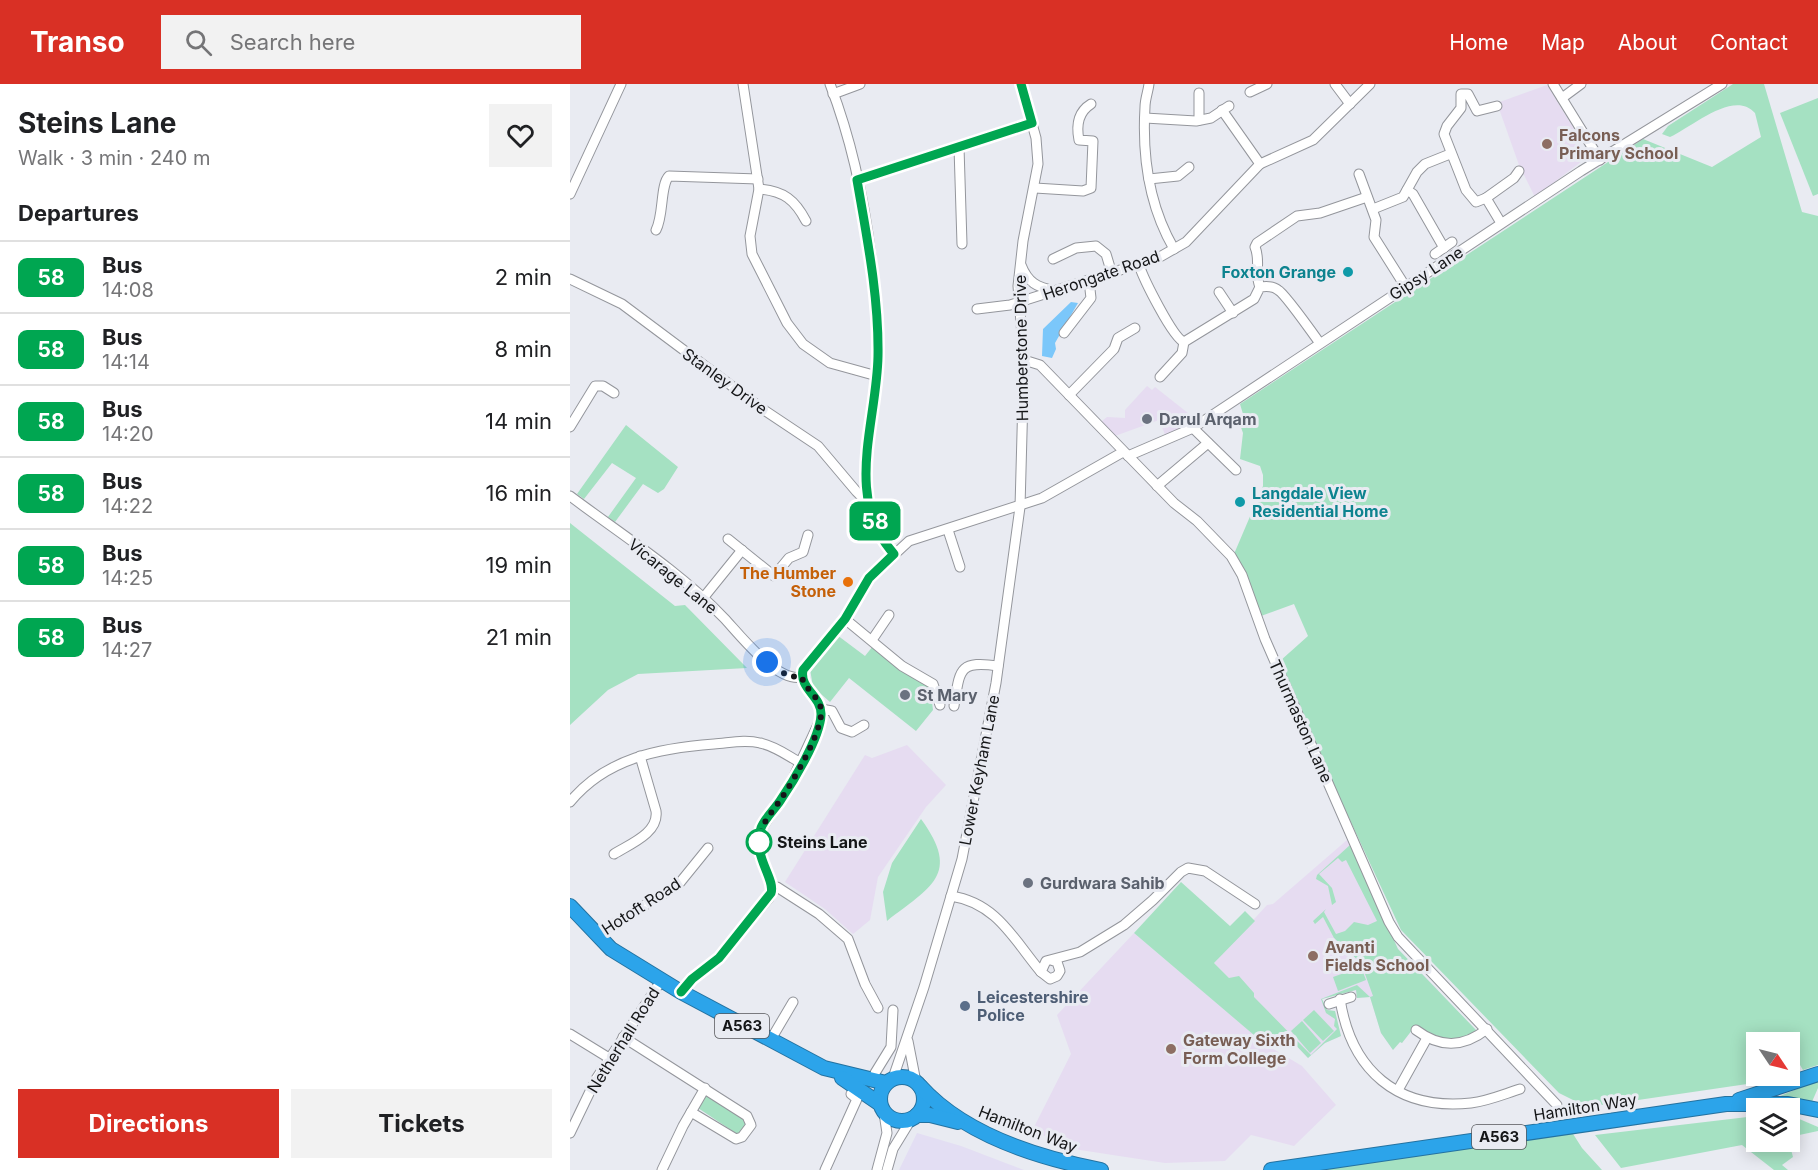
<!DOCTYPE html>
<meta charset="utf-8">
<style>
body{margin:0;font-family:Inter,sans-serif;background:#f2f2f2;color:#202124;height:100vh;display:flex;flex-direction:column;font-size:22px;white-space:nowrap}
*{box-sizing:border-box;margin:0}
p{font-size:20px;color:#757577}
.icon{flex:none;width:33px;height:33px;fill:none;stroke:currentColor;stroke-width:2;stroke-linecap:round;stroke-linejoin:round}
.map{position:relative;flex:1;overflow:hidden}
.side{display:flex;flex-direction:column;background:#fff;width:570px}
.side>*{flex:none}
.badge{padding:0 12px;border-radius:9px;font-size:21px;line-height:39px}
.needle{width:39px;rotate:125deg}
.tools{position:absolute;left:1176px;top:948px;display:grid;gap:12px}
.tools a{display:grid;place-items:center;width:54px;height:54px;border-radius:0px;background:#fff;box-shadow:0 3px 15px #0003;font-size:30px}
.you{position:absolute;width:30px;height:30px;margin:-15px;border:4px solid #fff;border-radius:50%;background:#1a73e8;box-shadow:0 0 0 9px #1a73e833}
.map>.badge{position:absolute;translate:-50% -50%;box-shadow:0 0 0 3px #fff}
h2{padding:0 18px;font-size:22px;line-height:54px}
.round{display:grid;place-items:center;flex:none;width:63px;height:63px;border-radius:0px;background:#f2f2f2}
.headline{display:flex;align-items:center;justify-content:space-between;height:102px;padding:0 18px}
h1{font-size:28px;font-weight:700;line-height:45px}
.primary-button{display:flex;gap:12px;margin-top:auto;padding:12px 18px}
.primary-button a{flex:1;height:69px;border-radius:0px;background:#d93025;color:#fff;font-size:24px;font-weight:700;line-height:69px;text-align:center}
.primary-button a+a{background:#f2f2f2;color:#202124}
ul{padding:0;list-style:none}
li{display:flex;align-items:center;gap:18px;height:72px;padding:0 18px;border-top:2px solid #e0e0e0}
li div{flex:1}
li b{display:block;font-size:22px}
li em{font-style:normal}
li .badge{min-width:66px;font-weight:700;text-align:center}
header{display:flex;align-items:center;gap:36px;box-sizing:border-box;height:84px;padding:0 30px;background:#d93025;color:#fff}
header strong{font-size:28px}
nav{display:flex;gap:33px;margin-inline-start:auto;font-size:21px}
.search{width:420px;height:54px;background:#f2f2f2;display:flex;align-items:center;gap:15px;box-sizing:border-box;padding:0 21px;border-radius:0px;color:#757577;font-size:22px}
main{display:flex;flex:1;min-height:0}
.map>svg:first-child{display:block}
.commercial{fill:#e3def3}
.education{fill:#e6dcf1}
.green{fill:#a5e1c2}
.water{fill:#7bc7fa}
.lines{fill:none;stroke-linecap:round;stroke-linejoin:round}
.minor-casing{stroke:#94969c;stroke-width:11}
.highway-casing{stroke:#2472a0;stroke-width:16}
.minor{stroke:#fff;stroke-width:9}
.highway{stroke:#2ca4ea;stroke-width:14}
.line-casing{stroke:#fff;stroke-width:14}
.line{stroke:#00a651;stroke-width:9}
.walk{stroke:#151618;stroke-width:6;stroke-dasharray:0 10.8}
.education-dot{fill:#8d6e63;stroke:#e9ebf2;stroke-width:2}
.culture-dot{fill:#0f9aa8;stroke:#e9ebf2;stroke-width:2}
.worship-dot{fill:#6b7280;stroke:#e9ebf2;stroke-width:2}
.food-dot{fill:#e8710a;stroke:#e9ebf2;stroke-width:2}
.stop-dot{fill:#fff;stroke:#00a651;stroke-width:3}
.service-dot{fill:#5c6f8a;stroke:#e9ebf2;stroke-width:2}
.labels{text-anchor:middle;stroke-width:6;stroke-linejoin:round;paint-order:stroke}
.shield{fill:#e9ebf2;stroke:#555659;stroke-width:1.5}
.shield-label{font-size:15px;font-weight:bold;fill:#151618}
.education-label{font-size:16px;font-weight:bold;fill:#785e54;stroke:#e9ebf2;text-anchor:start}
.culture-label{font-size:16px;font-weight:bold;fill:#0d838f;stroke:#e9ebf2;text-anchor:end}
.street-label{font-size:16px;fill:#151618;stroke:#e9ebf2}
.worship-label{font-size:16px;font-weight:bold;fill:#5b616d;stroke:#e9ebf2;text-anchor:start}
.food-label{font-size:16px;font-weight:bold;fill:#c56008;stroke:#e9ebf2;text-anchor:end}
.stop-label{font-size:16px;font-weight:bold;fill:#151618;stroke:#e9ebf2;text-anchor:start}
.service-label{font-size:16px;font-weight:bold;fill:#4e5e75;stroke:#e9ebf2;text-anchor:start}
</style>
<header>
<strong>Transo</strong>
<div class="search"><svg class="icon" aria-label="search" viewBox="0 0 24 24"><circle cx="10" cy="10" r="6"/><path d="M15 15l6 6"/></svg>Search here</div>
<nav><a>Home</a><a>Map</a><a>About</a><a>Contact</a></nav>
</header>
<main>
<section class="side">
<div class="headline"><div><h1>Steins Lane</h1><p>Walk · 3 min · 240 m</p></div><a class="round"><svg class="icon" aria-label="heart" viewBox="0 0 24 24"><path d="M12 20l-8-8c-3-5 5-10 8-4 3-6 11-1 8 4z"/></svg></a></div>
<h2>Departures</h2>
<ul>
<li><span class="badge" style="background:#00a651;color:#fff">58</span><div><b>Bus</b><p>14:08</p></div><em>2 min</em></li>
<li><span class="badge" style="background:#00a651;color:#fff">58</span><div><b>Bus</b><p>14:14</p></div><em>8 min</em></li>
<li><span class="badge" style="background:#00a651;color:#fff">58</span><div><b>Bus</b><p>14:20</p></div><em>14 min</em></li>
<li><span class="badge" style="background:#00a651;color:#fff">58</span><div><b>Bus</b><p>14:22</p></div><em>16 min</em></li>
<li><span class="badge" style="background:#00a651;color:#fff">58</span><div><b>Bus</b><p>14:25</p></div><em>19 min</em></li>
<li><span class="badge" style="background:#00a651;color:#fff">58</span><div><b>Bus</b><p>14:27</p></div><em>21 min</em></li>
</ul>
<div class="primary-button"><a>Directions</a><a>Tickets</a></div>
</section>
<div class="map">
<svg width="1248" height="1086" viewBox="0 0 1248 1086">
<rect width="100%" height="100%" fill="#e9ebf2"/>
<polygon class="commercial" points="347,1049 391,1062 454,1086 329,1086"/>
<g class="education">
<polygon points="977,1 1007,50 1016,74 965,113 949,81 927,19"/>
<polygon points="577,302 582,306 585,303 628,337 596,353 589,336 545,352 531,338 537,333 555,334 555,326"/>
<polygon points="337,661 376,701 356,723 308,793 300,836 283,850 255,825 215,798 295,671 302,674"/>
<polygon points="777,756 828,865 868,906 853,946 846,941 832,959 830,958 823,966 811,949 800,913 787,914 785,906 752,915 757,926 765,927 771,952 755,959 738,974 644,879 697,821 703,820"/>
<polygon points="564,849 695,960 732,982 766,1021 724,1062 681,1051 655,1077 595,1079 510,1066 462,1047 501,970 487,931"/>
</g>
<g class="green">
<path d="M 1194,0 L 1232,128 L 1248,132 L 1248,981 L 1233,986 L 1230,981 L 1220,985 L 1220,958 L 1186,958 L 1186,992 L 1203,992 L 1184,999 L 1034,1021 L 1007,1018 L 989,1009 L 831,846 L 739,648 L 710,577 L 738,552 L 724,520 L 691,532 L 664,470 L 693,402 L 693,391 L 690,382 L 670,375 L 673,349 L 668,335 L 673,330 L 670,320 L 1073,55 L 1142,83 L 1191,53 L 1185,29 C 1164,5 1122,43 1100,53 L 1092,50 L 1098,42 L 1163,0 Z"/>
<polygon points="1248,14 1248,110 1243,112 1210,29"/>
<polygon points="56,341 108,383 94,405 88,409 73,400 45,438 38,433 66,394 42,379 14,415 7,410"/>
<polygon points="0,439 105,522 115,521 177,584 68,590 38,606 0,641"/>
<polygon points="267,551 295,572 303,562 360,602 363,626 346,647 279,594 260,618 243,603 240,585"/>
<path d="M 351,735 C 392,791 360,803 317,837 L 313,808 L 322,779 Z"/>
<path d="M 780,761 L 828,865 L 907,947 C 887,962 865,955 846,941 L 832,959 L 830,958 L 823,966 L 811,949 L 800,913 L 787,914 L 786,906 L 752,915 L 757,926 L 765,927 L 771,952 L 755,959 L 738,974 L 721,956 L 698,963 L 564,849 L 611,798 L 660,842 L 675,827 L 685,837 L 644,879 L 659,894 L 669,892 L 684,909 L 684,913 L 741,971 L 767,945 L 764,942 L 765,935 L 756,929 L 751,915 L 787,901 L 800,913 L 803,912 L 791,879 L 764,854 L 753,833 L 745,840 L 743,837 L 756,825 L 754,828 L 766,850 L 775,847 L 784,838 L 798,841 L 807,837 L 776,776 L 772,778 L 768,774 L 749,790 L 762,804 L 766,818 L 762,821 L 758,802 L 746,795 L 747,791 Z"/>
<polygon points="791,883 796,896 768,907 763,893"/>
<polygon points="744,926 764,947 753,957 733,936"/>
<polygon points="732,937 751,959 740,969 721,947"/>
<polygon points="1248,996 1248,1004 1241,1020 1203,1015"/>
<polygon points="137,1009 180,1038 170,1052 128,1024"/>
<polygon points="1220,1031 1248,1043 1248,1047 1220,1053"/>
<polygon points="1186,1032 1186,1058 1219,1058 1223,1073 1212,1081 1218,1086 1204,1086 1172,1061 1051,1084 1025,1051"/>
<polygon points="998,1042 1012,1064 1032,1086 701,1086"/>
</g>
<polygon class="water" points="501,218 508,219 485,259 486,265 482,274 472,272 473,245"/>
<g class="lines">
<defs>
<g id="minor">
<polyline points="173,0 189,105 180,152 182,170 217,239 233,260 260,279 307,292"/>
<path d="M 260,0 C 288,73 302,158 307,236 C 308,254 308,273 307,291 C 301,350 278,420 324,470"/>
<path d="M 579,0 C 578,8 575,15 575,23 C 572,73 579,122 604,165"/>
<polyline points="765,0 780,20"/>
<polyline points="983,0 1030,76"/>
<polyline points="680,8 697,0"/>
<polyline points="629,9 629,36"/>
<polyline points="263,10 290,0"/>
<polyline points="992,14 1011,0"/>
<polyline points="927,22 907,27 898,10 891,10 891,24 877,42 874,50 896,106 906,118 916,114 931,139"/>
<polyline points="652,26 690,80"/>
<polyline points="575,34 626,37 641,34 659,22"/>
<polyline points="389,63 392,160"/>
<polyline points="789,90 806,136 804,153 835,202"/>
<polyline points="579,95 608,92 619,83"/>
<polyline points="287,96 462,39"/>
<path d="M 465,104 L 513,107 L 521,104 L 523,57 L 509,56 C 506,41 508,28 521,20"/>
<path d="M 189,105 C 214,107 225,116 236,137"/>
<polyline points="837,106 843,110 874,164"/>
<polyline points="0,110 51,0"/>
<polyline points="916,114 944,94 949,87"/>
<polyline points="803,125 833,113 847,88 855,80 880,70"/>
<path d="M 86,146 C 94,131 90,101 99,92 L 188,95"/>
<polyline points="865,170 882,158"/>
<polyline points="483,175 506,164 526,162 536,170 542,190"/>
<path d="M 451,181 C 458,199 467,203 485,207"/>
<path d="M 569,181 C 574,196 603,254 614,258 L 612,269 L 590,293"/>
<polyline points="0,195 52,220 194,326 248,362 286,407 292,413 297,413"/>
<path d="M 690,203 C 684,189 691,177 685,163 L 687,159 L 727,132 L 750,129 L 797,113"/>
<polyline points="649,208 663,229"/>
<polyline points="407,225 440,221 588,174 616,158 690,80 743,56 800,0"/>
<polyline points="494,249 521,214 519,197"/>
<path d="M 614,258 L 684,215 L 690,203 C 696,202 703,202 708,206 C 714,209 744,251 749,258"/>
<polyline points="454,276 470,281 604,419 627,437 661,472 672,491 695,555 819,838 828,853 987,1021"/>
<polyline points="499,311 544,265 548,254 565,244"/>
<polyline points="0,343 25,302 33,302 44,309"/>
<polyline points="623,344 666,386"/>
<polyline points="558,372 623,344 1011,87 1152,0"/>
<polyline points="587,402 638,359"/>
<path d="M 0,412 C 52,451 109,487 154,534 C 170,551 207,599 232,593"/>
<polyline points="378,446 390,483"/>
<polyline points="158,455 204,492 219,474 233,468 238,451"/>
<polyline points="134,513 172,466"/>
<polyline points="275,535 332,582 363,600 370,621"/>
<polyline points="302,556 319,531"/>
<path d="M 384,622 C 390,586 388,576 428,582"/>
<polyline points="251,625 262,627 271,644 282,648 294,641"/>
<path d="M 0,718 C 36,674 90,664 144,660 C 159,659 175,655 190,659 C 205,662 218,672 231,679"/>
<path d="M 44,770 C 60,760 89,749 86,727 L 70,672"/>
<polyline points="203,804 190,773 190,747 220,701 251,634 250,621 233,597 233,586 275,535 299,494 339,457 472,414 553,368"/>
<polyline points="203,804 207,803 249,830 278,855 295,900 308,924"/>
<path d="M 381,812 C 427,819 444,856 471,888"/>
<polyline points="26,851 108,801 138,764"/>
<polyline points="481,876 487,878 490,887 487,892 480,895 471,888 476,877 510,868 554,841 583,816 611,788 618,784 635,787 685,820"/>
<polyline points="111,908 122,895 149,874 199,814 203,804"/>
<path d="M 770,915 C 781,986 827,1027 901,1019 C 918,1017 934,1010 950,1005"/>
<polyline points="759,920 781,913"/>
<path d="M 846,946 C 870,964 893,964 917,945"/>
<polyline points="0,950 39,974"/>
<polyline points="53,953 177,1032 181,1041 172,1053 166,1055 121,1028"/>
<polyline points="200,957 223,918"/>
<polyline points="338,957 346,998"/>
<polyline points="305,989 321,963 323,926"/>
<polyline points="323,994 354,903 392,775 426,599 450,423 454,276 448,202 453,157 468,80 466,54 451,0"/>
<polyline points="828,1006 857,954"/>
<polyline points="0,1049 26,995 91,897"/>
<polyline points="92,1086 113,1042 135,1004"/>
<polyline points="255,1086 287,1015 281,1010"/>
<polyline points="307,1086 317,1049 314,1029"/>
<polyline points="317,1086 323,1065 342,1034"/>
</g>
<g id="highway">
<polyline points="0,822 41,865 111,908 254,984 316,999"/>
<circle cx="332" cy="1015" r="22"/>
<polyline points="272,994 310,1020"/>
<path d="M 350,1002 C 394,1051 469,1074 531,1086"/>
<polyline points="1169,1016 1248,990"/>
<polyline points="347,1031 360,1031 388,1038"/>
<polyline points="701,1086 1156,1020 1218,1020 1248,1026"/>
</g>
</defs>
<use href="#minor" class="minor-casing"/>
<use href="#highway" class="highway-casing"/>
<use href="#minor" class="minor"/>
<use href="#highway" class="highway"/>
</g>
<g class="lines">
<defs>
<path id="line" d="M 111,908 L 122,895 L 149,874 L 201,809 C 206,795 181,771 191,744 C 195,734 204,726 210,717 C 223,698 250,654 251,631 C 252,612 229,605 233,586 L 275,535 L 299,494 L 324,470 C 273,414 307,338 308,272 C 309,213 297,154 287,96 L 462,39 L 451,0"/>
</defs>
<use href="#line" class="line-casing"/>
<use href="#line" class="line"/>
<path class="walk" d="M 189,758 C 190,741 200,731 209,718 C 222,699 254,646 251,625 C 249,612 235,606 232,593 L 218,592 L 197,578"/>
</g>
<g class="education-dot">
<circle cx="977" cy="60" r="6"/>
<circle cx="743" cy="872" r="6"/>
<circle cx="601" cy="965" r="6"/>
</g>
<g class="culture-dot">
<circle cx="778" cy="188" r="6"/>
<circle cx="670" cy="418" r="6"/>
</g>
<g class="worship-dot">
<circle cx="577" cy="335" r="6"/>
<circle cx="335" cy="611" r="6"/>
<circle cx="458" cy="799" r="6"/>
</g>
<circle class="food-dot" cx="278" cy="498" r="6"/>
<circle class="stop-dot" cx="189" cy="758" r="12"/>
<circle class="service-dot" cx="395" cy="922" r="6"/>
<g class="labels">
<g class="shield">
<rect x="145" y="930" width="54" height="24" rx="4.5"/>
<rect x="902" y="1041" width="54" height="24" rx="4.5"/>
</g>
<g class="shield-label">
<text x="172" y="947">A563</text>
<text x="929" y="1058">A563</text>
</g>
<g class="education-label">
<text x="989" y="57">Falcons<tspan x="989" dy="18">Primary School</tspan></text>
<text x="755" y="869">Avanti<tspan x="755" dy="18">Fields School</tspan></text>
<text x="613" y="962">Gateway Sixth<tspan x="613" dy="18">Form College</tspan></text>
</g>
<g class="culture-label">
<text x="766" y="194">Foxton Grange</text>
<text x="682" y="415" text-anchor="start">Langdale View<tspan x="682" dy="18">Residential Home</tspan></text>
</g>
<g class="street-label">
<text transform="translate(856 189) rotate(-33)" y="6">Gipsy Lane</text>
<text transform="translate(531 191) rotate(-19)" y="6">Herongate Road</text>
<text transform="translate(451 264) rotate(-91)" y="6">Humberstone Drive</text>
<text transform="translate(155 297) rotate(36)" y="6">Stanley Drive</text>
<text transform="translate(103 492) rotate(39)" y="6">Vicarage Lane</text>
<text transform="translate(731 637) rotate(66)" y="6">Thurmaston Lane</text>
<text transform="translate(409 686) rotate(-79)" y="6">Lower Keyham Lane</text>
<text transform="translate(71 822) rotate(-33)" y="6">Hotoft Road</text>
<text transform="translate(53 956) rotate(-58)" y="6">Netherhall Road</text>
<text transform="translate(1015 1023) rotate(-9)" y="6">Hamilton Way</text>
<text transform="translate(458 1045) rotate(21)" y="6">Hamilton Way</text>
</g>
<g class="worship-label">
<text x="589" y="341">Darul Arqam</text>
<text x="347" y="617">St Mary</text>
<text x="470" y="805">Gurdwara Sahib</text>
</g>
<g class="food-label">
<text x="266" y="495">The Humber<tspan x="266" dy="18">Stone</tspan></text>
</g>
<g class="stop-label">
<text x="207" y="764">Steins Lane</text>
</g>
<g class="service-label">
<text x="407" y="919">Leicestershire<tspan x="407" dy="18">Police</tspan></text>
</g>
</g>
</svg>
<div class="tools">
<a><svg class="needle" viewBox="-14 -14 28 28"><path d="M0-13l5 13h-10z" fill="#e53935"/><path d="M0 13l5-13h-10z" fill="#757577"/></svg></a>
<a><svg class="icon" aria-label="layers" viewBox="0 0 24 24"><path d="M12 4l9 5-9 5-9-5zM3 14l9 5 9-5"/></svg></a>
</div>
<div class="you" style="left:197px;top:578px"></div>
<b class="badge" style="left:305px;top:437px;background:#00a651;color:#fff">58</b>
</div>
</main>
